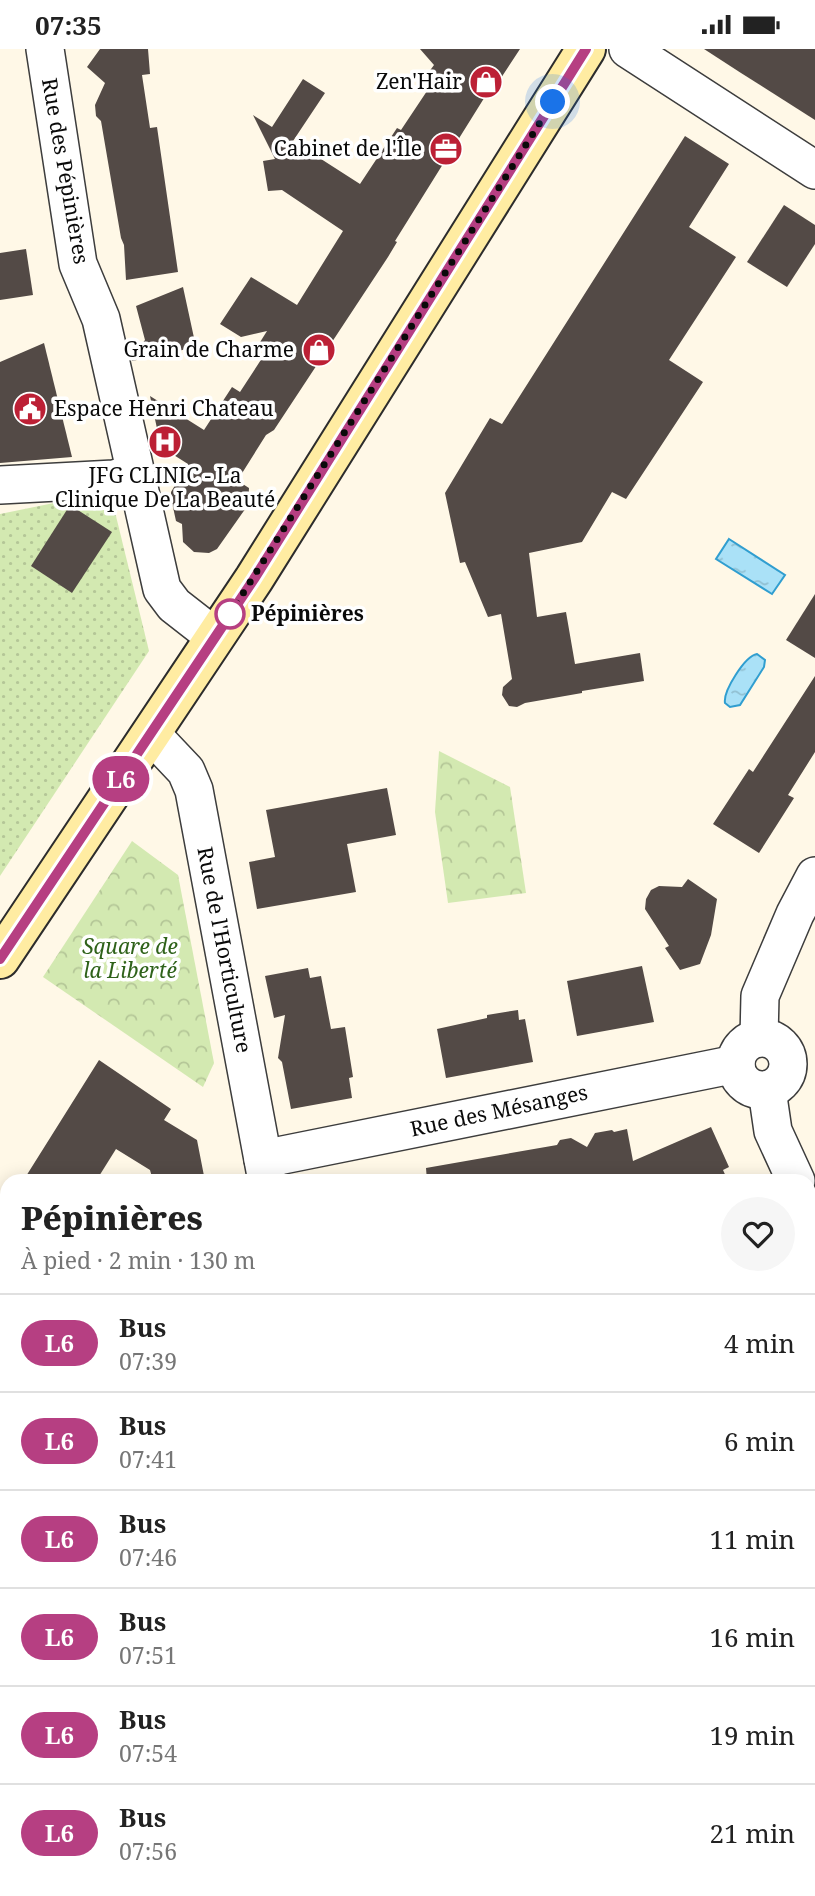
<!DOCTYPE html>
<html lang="fr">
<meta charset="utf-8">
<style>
body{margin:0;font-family:"Noto Serif",serif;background:#f6f6f6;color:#222;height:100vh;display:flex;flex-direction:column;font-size:26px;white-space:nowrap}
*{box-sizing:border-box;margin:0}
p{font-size:23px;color:#767676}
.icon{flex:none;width:38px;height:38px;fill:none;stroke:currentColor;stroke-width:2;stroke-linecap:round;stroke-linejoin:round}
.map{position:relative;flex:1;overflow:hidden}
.side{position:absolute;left:0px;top:1125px;width:816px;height:723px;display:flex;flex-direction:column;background:#fff;border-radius:21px 21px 0 0;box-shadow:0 4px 18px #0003}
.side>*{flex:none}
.badge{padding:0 14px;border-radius:23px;font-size:24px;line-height:46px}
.you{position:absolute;width:35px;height:35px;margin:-18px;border:5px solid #fff;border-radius:50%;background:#1a73e8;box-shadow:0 0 0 10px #1a73e833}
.map>.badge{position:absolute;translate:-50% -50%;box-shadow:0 0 0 4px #fff}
.round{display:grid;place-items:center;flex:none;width:74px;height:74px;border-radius:37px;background:#f6f6f6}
.head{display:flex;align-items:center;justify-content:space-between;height:119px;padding:0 21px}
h1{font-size:33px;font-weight:800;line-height:52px}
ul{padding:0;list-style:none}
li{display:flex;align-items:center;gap:21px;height:98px;padding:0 21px;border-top:2px solid #e0e0e0}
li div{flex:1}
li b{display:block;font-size:26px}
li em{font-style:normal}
li .badge{min-width:77px;font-weight:700;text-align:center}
.status{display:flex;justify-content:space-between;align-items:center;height:49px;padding:0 35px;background:#fff;direction:ltr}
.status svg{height:19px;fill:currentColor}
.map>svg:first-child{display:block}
.grass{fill:url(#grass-dots)}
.park{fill:url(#park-crowns)}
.water{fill:url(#water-ripples);stroke:#309ed0;stroke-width:2}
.building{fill:#534a46}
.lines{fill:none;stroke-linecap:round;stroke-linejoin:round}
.minor-casing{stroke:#3d3d3d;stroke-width:40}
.secondary-casing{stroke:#2c2c2c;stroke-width:42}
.minor{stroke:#fff;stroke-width:37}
.secondary{stroke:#ffeca2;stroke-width:38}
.line-casing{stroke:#fff;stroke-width:16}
.line{stroke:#b63f82;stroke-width:10}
.walk{stroke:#0a0a0a;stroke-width:7;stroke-dasharray:0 12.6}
.stop-dot{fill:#fff;stroke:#b63f82;stroke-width:3.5}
.labels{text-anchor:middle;stroke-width:7;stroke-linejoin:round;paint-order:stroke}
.poi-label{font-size:21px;fill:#0a0a0a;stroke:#fff;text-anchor:end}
.street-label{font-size:21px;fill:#0a0a0a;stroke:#fff}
.stop-label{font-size:21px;font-weight:bold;fill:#0a0a0a;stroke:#fff;text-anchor:start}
.park-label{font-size:21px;font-style:italic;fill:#2f621a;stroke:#fff}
</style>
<div class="status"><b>07:35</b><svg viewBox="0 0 49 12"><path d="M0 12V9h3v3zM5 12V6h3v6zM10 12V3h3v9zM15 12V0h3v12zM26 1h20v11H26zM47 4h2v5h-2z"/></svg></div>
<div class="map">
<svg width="815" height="1847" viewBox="0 0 815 1847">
<defs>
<pattern id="grass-dots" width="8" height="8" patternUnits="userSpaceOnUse" patternTransform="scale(1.75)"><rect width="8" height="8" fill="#d3e9b1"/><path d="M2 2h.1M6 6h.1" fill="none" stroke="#b4c697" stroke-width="1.8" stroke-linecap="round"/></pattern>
<pattern id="park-crowns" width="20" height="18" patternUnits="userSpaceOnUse" patternTransform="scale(1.75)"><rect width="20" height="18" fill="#d3e9b1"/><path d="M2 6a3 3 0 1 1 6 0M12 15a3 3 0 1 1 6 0" fill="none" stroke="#b4c697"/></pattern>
<pattern id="water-ripples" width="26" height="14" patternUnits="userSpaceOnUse" patternTransform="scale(1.75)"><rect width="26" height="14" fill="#aae1f7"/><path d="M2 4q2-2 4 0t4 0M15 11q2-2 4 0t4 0" fill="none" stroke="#91c0d2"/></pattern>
</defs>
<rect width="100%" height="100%" fill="#fff8e7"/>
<polygon class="grass" points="93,446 115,463 149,602 0,827 0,465"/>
<g class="park">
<polygon points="439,702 510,738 526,844 448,854 435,763"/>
<polygon points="132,792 178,826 214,1014 203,1038 43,928"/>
</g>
<g class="water">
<polygon points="729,490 785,526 772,545 716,510"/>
<path d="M 757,605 L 765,611 L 764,618 L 740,656 L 730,658 L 725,654 C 723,642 745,607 757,605 Z"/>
</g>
<g class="building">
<polygon points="100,0 148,0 150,25 142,26 150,79 157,78 178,223 126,231 124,196 121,189 101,72 96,67 95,56 105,34 87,18"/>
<polygon points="420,0 520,0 501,29 496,30 395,192 397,193 388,208 274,381 266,386 239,429 238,432 249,439 248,456 217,500 209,504 194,503 183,493 182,475 176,472 171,449 171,443 188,415 161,398 150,347 204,381 232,338 240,343 266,303 257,298 267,282 241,288 220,275 251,228 297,256 343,182 282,141 268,142 263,112 275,110 253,66 272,78 303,30 325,44 293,92 360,135 397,79 401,81 431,36 423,31 434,16"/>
<polygon points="704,0 815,0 815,71 741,24"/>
<polygon points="685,87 729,115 689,178 736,208 669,311 703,333 626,450 612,443 582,493 529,504 537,568 566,563 575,615 640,604 644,632 582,642 582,644 525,654 517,658 509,657 502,646 503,638 512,630 501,565 488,568 465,513 460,514 445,444 490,369 502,375"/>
<polygon points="784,156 815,176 815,195 787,238 747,213"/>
<polygon points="26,200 33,246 0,251 0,204"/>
<polygon points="183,238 196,298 132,312 131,309 145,291 136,257"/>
<polygon points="44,294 72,408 0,414 0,313"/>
<polygon points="70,456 112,483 72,544 31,517"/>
<polygon points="815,545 815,609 786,591"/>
<polygon points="815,627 815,703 788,746 794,749 759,804 713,775 749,720 753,723"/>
<polygon points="387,739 396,786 347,795 356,843 257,860 249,813 275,808 266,761"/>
<polygon points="688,830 717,850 711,886 700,915 680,921 665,899 669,897 645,860 646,850 651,841 659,837 682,838"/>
<polygon points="642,917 654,973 577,987 567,932"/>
<polygon points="308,919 310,929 321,927 331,980 345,978 353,1028 349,1029 352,1049 291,1060 282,1013 278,1009 285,966 274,969 265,927"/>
<polygon points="518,961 519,971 525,970 533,1013 446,1029 437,980 487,969 487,966"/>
<polygon points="99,1011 171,1060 164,1071 197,1091 205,1132 153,1132 150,1121 116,1100 96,1132 23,1132"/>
<polygon points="711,1078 729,1118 723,1121 728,1132 427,1132 426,1119 557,1096 560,1091 571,1089 587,1098 595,1084 612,1081 614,1083 627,1080 633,1112"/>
</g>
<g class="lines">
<defs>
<g id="minor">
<polyline points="45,0 78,215 101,270 162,540 174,556 215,588"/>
<polyline points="628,0 815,121"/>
<polyline points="0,436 114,430 135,424"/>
<polyline points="151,685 186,722 194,741 267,1132"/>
<polyline points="759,989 760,947 795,865 815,827"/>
<circle cx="762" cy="1015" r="26"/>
<polyline points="767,1041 773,1082 796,1132"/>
<polyline points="263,1110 736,1015"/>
<polyline points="808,1161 815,1176"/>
<polyline points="0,1699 7,1699"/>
<polyline points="808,1814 815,1809"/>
<polyline points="305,1847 306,1841"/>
<polyline points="765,1847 773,1841"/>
</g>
<polyline id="secondary" points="0,910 254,530 586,0"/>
</defs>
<use href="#minor" class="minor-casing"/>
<use href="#secondary" class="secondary-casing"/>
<use href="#minor" class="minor"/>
<use href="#secondary" class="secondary"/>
</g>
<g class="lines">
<defs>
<polyline id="line" points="0,910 254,530 586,0"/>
</defs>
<use href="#line" class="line-casing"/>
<use href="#line" class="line"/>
<polyline class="walk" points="230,565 553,53"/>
</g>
<defs>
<symbol id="shop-disc" viewBox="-11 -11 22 22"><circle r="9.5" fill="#bc2035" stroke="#fff"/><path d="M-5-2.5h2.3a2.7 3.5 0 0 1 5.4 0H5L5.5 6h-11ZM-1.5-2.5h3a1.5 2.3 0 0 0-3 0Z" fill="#fff"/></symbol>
<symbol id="office-disc" viewBox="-11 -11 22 22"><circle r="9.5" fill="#bc2035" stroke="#fff"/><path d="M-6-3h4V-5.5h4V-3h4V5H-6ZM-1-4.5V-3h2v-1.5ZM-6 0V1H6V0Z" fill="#fff"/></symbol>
<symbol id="civic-disc" viewBox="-11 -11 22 22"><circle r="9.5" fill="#bc2035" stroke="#fff"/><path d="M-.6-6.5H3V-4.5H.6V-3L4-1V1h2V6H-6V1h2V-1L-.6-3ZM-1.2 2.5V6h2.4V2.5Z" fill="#fff"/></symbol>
<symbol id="hospital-disc" viewBox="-11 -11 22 22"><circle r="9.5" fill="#bc2035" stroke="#fff"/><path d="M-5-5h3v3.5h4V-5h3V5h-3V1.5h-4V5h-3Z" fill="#fff"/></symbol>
</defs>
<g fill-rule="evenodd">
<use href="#shop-disc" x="467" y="14" width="38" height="38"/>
<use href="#office-disc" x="427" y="81" width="38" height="38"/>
<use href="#shop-disc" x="300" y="282" width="38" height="38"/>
<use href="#civic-disc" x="11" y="341" width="38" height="38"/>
<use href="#hospital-disc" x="146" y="374" width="38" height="38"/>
</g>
<circle class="stop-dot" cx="230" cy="565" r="14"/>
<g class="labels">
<g class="poi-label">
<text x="462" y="40">Zen'Hair</text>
<text x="422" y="107">Cabinet de l'Île</text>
<text x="294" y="308">Grain de Charme</text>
<text x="54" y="367" text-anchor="start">Espace Henri Chateau</text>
<text x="165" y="434" text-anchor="middle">JFG CLINIC - La<tspan x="165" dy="24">Clinique De La Beauté</tspan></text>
</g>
<g class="street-label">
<text transform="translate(65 122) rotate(80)" y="7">Rue des Pépinières</text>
<text transform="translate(224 901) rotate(79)" y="7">Rue de l'Horticulture</text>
<text transform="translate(499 1062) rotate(-12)" y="7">Rue des Mésanges</text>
</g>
<g class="stop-label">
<text x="251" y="572">Pépinières</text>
</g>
<g class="park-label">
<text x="130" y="905">Square de<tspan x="130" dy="24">la Liberté</tspan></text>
</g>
</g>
</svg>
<div class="you" style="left:553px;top:53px"></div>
<b class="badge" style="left:121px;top:730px;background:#b63f82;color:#fff">L6</b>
<section class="side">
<div class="head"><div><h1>Pépinières</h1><p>À pied · 2 min · 130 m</p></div><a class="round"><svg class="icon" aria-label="heart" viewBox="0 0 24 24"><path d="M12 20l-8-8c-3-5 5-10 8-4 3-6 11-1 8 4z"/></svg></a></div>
<ul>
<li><span class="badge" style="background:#b63f82;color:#fff">L6</span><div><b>Bus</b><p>07:39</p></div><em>4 min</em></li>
<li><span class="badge" style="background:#b63f82;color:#fff">L6</span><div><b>Bus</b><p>07:41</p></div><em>6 min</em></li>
<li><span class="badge" style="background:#b63f82;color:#fff">L6</span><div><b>Bus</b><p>07:46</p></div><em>11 min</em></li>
<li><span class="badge" style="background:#b63f82;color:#fff">L6</span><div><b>Bus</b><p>07:51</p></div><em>16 min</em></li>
<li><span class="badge" style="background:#b63f82;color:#fff">L6</span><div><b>Bus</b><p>07:54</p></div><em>19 min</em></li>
<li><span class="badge" style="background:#b63f82;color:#fff">L6</span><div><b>Bus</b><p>07:56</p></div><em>21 min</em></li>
</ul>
</section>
</div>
